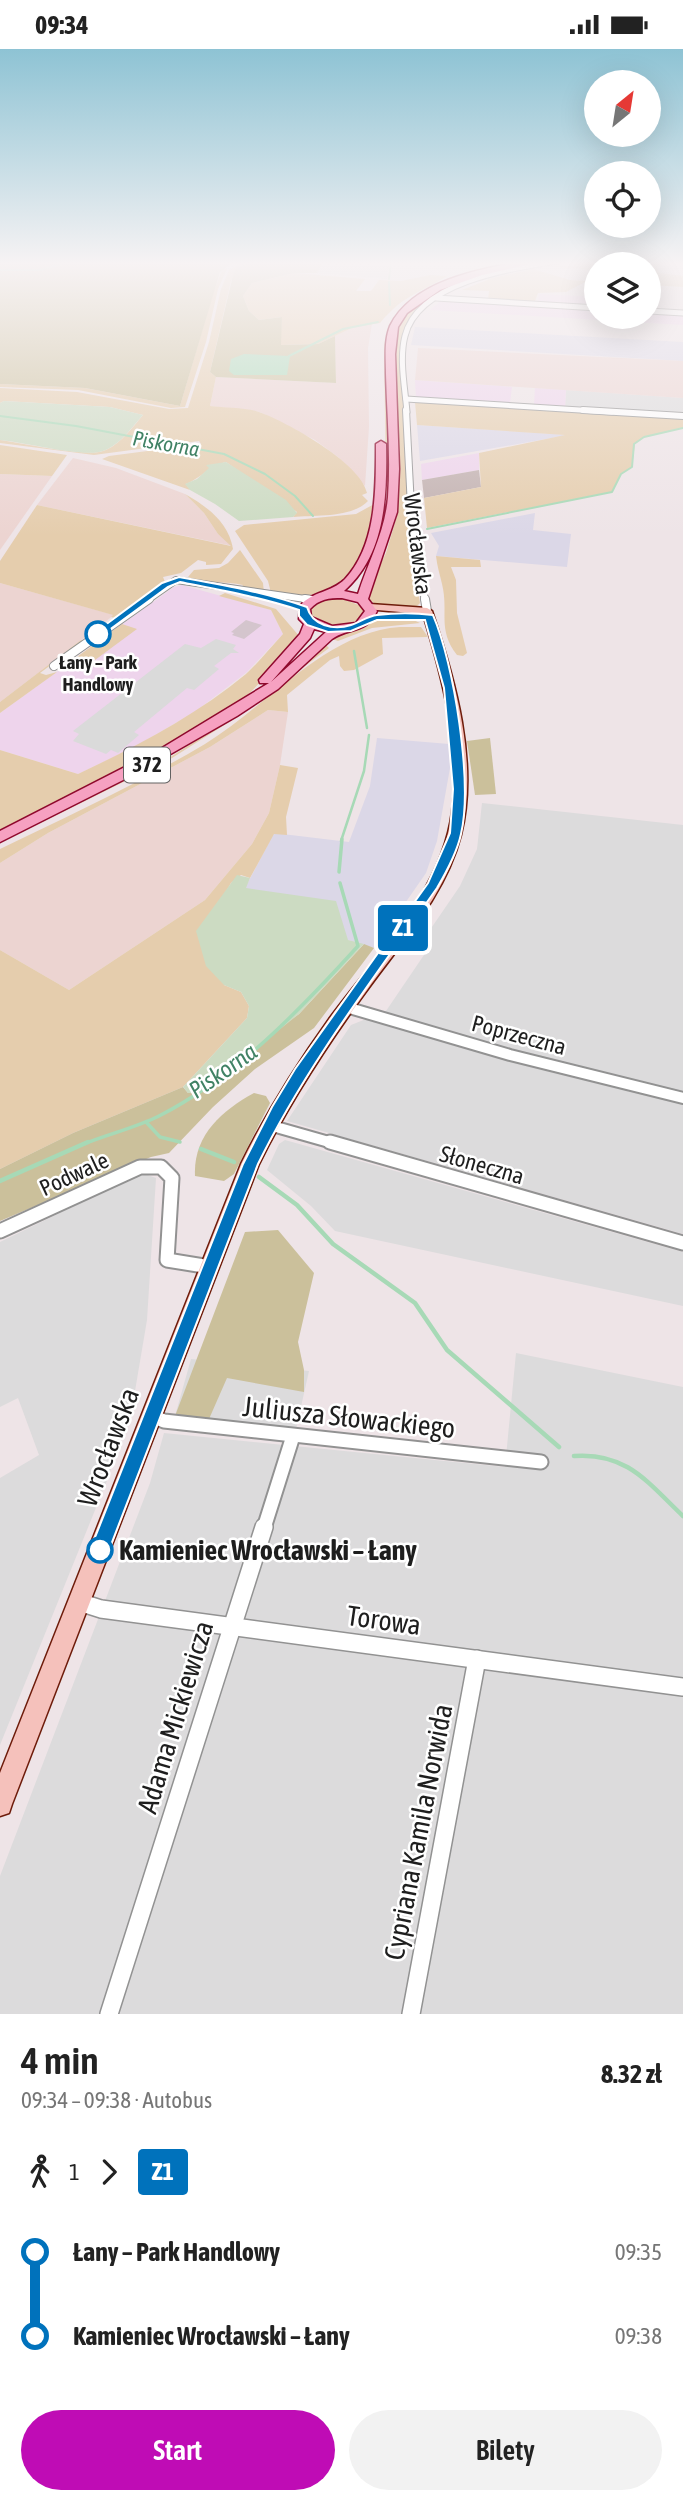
<!DOCTYPE html>
<html lang="pl">
<meta charset="utf-8">
<style>
body{margin:0;font-family:"Asap Condensed",sans-serif;background:#f2f2f2;color:#222;height:100vh;display:flex;flex-direction:column;font-size:26px;white-space:nowrap}
*{box-sizing:border-box;margin:0}
p{font-size:23px;color:#767676}
.icon{flex:none;width:38px;height:38px;fill:none;stroke:currentColor;stroke-width:2;stroke-linecap:round;stroke-linejoin:round}
.map{position:relative;height:1965px;overflow:hidden}
.sheet{display:flex;flex-direction:column;background:#fff;flex:1}
.sheet>*{flex:none}
.badge{padding:0 14px;border-radius:5px;font-size:24px;line-height:46px}
.needle{width:46px;rotate:30deg}
.controls{position:absolute;left:584px;top:21px;display:grid;gap:14px}
.controls a{display:grid;place-items:center;width:77px;height:77px;border-radius:50%;background:#fff;box-shadow:0 7px 28px #0002;font-size:35px}
.map>.badge{position:absolute;translate:-50% -50%;box-shadow:0 0 0 4px #fff}
.legs{display:flex;align-items:center;gap:10px;height:77px;padding:0 21px;font-size:23px}
.legs p{margin-inline-start:auto}
.summary{display:flex;align-items:center;justify-content:space-between;height:119px;padding:0 21px}
h1{font-size:38px;font-weight:600;line-height:52px}
.button{display:flex;gap:14px;margin-top:auto;padding:14px 21px}
.button a{flex:1;height:80px;border-radius:42px;background:#bf0cb5;color:#fff;font-size:28px;font-weight:600;line-height:80px;text-align:center}
.button a+a{background:#f2f2f2;color:#222}
ul{padding:0 21px;list-style:none}
li{display:flex;align-items:center;gap:24px;height:84px;font-size:26px}
li i{display:grid;place-items:center;width:10px;height:100%;margin:0 9px;background:currentColor}
li i::after{content:'';width:18px;height:18px;margin:-9px;border:5px solid;border-radius:50%;background:#fff}
li p{margin-inline-start:auto}
li:first-child i{background:linear-gradient(#0000 50%,currentColor 0)}
li:last-child i{background:linear-gradient(currentColor 50%,#0000 0)}
.status{display:flex;justify-content:space-between;align-items:center;height:49px;padding:0 35px;background:#fff;direction:ltr}
.status svg{height:19px;fill:currentColor}
.map>svg:first-child{display:block}
.residential{fill:#dcdbdc}
.commercial{fill:#eed4ec}
.industrial{fill:#dbd7e7}
.construction{fill:#c2b1b0}
.farmland{fill:#ecd4d1}
.grass{fill:#e5cdad}
.forest{fill:#cbc09b}
.wetland{fill:#ccdbc2}
.parking{fill:#dadada}
.water{fill:#a7d9b6}
.lines{fill:none;stroke-linecap:round;stroke-linejoin:round}
.stream-far3{stroke:#a7d9b6;stroke-width:2}
.stream-far2{stroke:#a7d9b6;stroke-width:2.5}
.stream-far1{stroke:#a7d9b6;stroke-width:3.5}
.stream{stroke:#a7d9b6;stroke-width:4.5}
.building{fill:#d4c5cd}
.street-far5-casing{stroke:#929292;stroke-width:7}
.street-far4-casing{stroke:#929292;stroke-width:8}
.street-far3-casing{stroke:#929292;stroke-width:10}
.street-far2-casing{stroke:#929292;stroke-width:14}
.street-far1-casing{stroke:#929292;stroke-width:17}
.street-casing{stroke:#929292;stroke-width:20}
.secondary-casing{stroke:#6e1c0b;stroke-width:3}
.primary-casing{stroke:#8f092d;stroke-width:3}
.street-far5{stroke:#fff;stroke-width:5}
.street-far4{stroke:#fff;stroke-width:6}
.street-far3{stroke:#fff;stroke-width:8}
.street-far2{stroke:#fff;stroke-width:10}
.street-far1{stroke:#fff;stroke-width:13}
.street{stroke:#fff;stroke-width:17}
.secondary{fill:#f5c1bb;fill-rule:evenodd}
.primary{fill:#f6a1c1;fill-rule:evenodd}
.line-1{fill:#0072bc;stroke:#fff;stroke-width:2}
.stop-1-dot{fill:#fff;stroke:#0072bc;stroke-width:3.5}
.labels{text-anchor:middle;stroke-width:5;stroke-linejoin:round;paint-order:stroke}
.far-stop-label{font-size:19px;font-weight:bold;fill:#1e1e1e;stroke:#fff}
.far-water-label{font-size:21px;font-style:italic;fill:#408265;stroke:#fff}
.shield{fill:#fff;stroke:#626262;stroke-width:2}
.shield-label{font-size:21px;font-weight:bold;fill:#1e1e1e}
.street-label{font-size:23px;fill:#1e1e1e;stroke:#fff}
.water-label{font-size:24px;font-style:italic;fill:#408265;stroke:#fff}
.near-street-label{font-size:28px;fill:#1e1e1e;stroke:#fff}
.near-stop-label{font-size:28px;font-weight:bold;fill:#1e1e1e;stroke:#fff;text-anchor:start}
</style>
<div class="status"><b>09:34</b><svg viewBox="0 0 49 12"><path d="M0 12V9h3v3zM5 12V6h3v6zM10 12V3h3v9zM15 12V0h3v12zM26 1h20v11H26zM47 4h2v5h-2z"/></svg></div>
<div class="map">
<svg width="683" height="1965" viewBox="0 0 683 1965">
<rect width="100%" height="100%" fill="#eee4e7"/>
<g class="residential">
<polygon points="324,212 389,217 387,230 317,224"/>
<polygon points="566,341 683,349 683,365 565,358"/>
<polygon points="482,754 683,776 683,1185 287,1072 351,976 386,962 426,903 421,894 460,837 477,800"/>
<polygon points="285,1091 683,1203 683,1257 335,1182 311,1157 267,1121 279,1095"/>
<polygon points="142,1124 156,1129 147,1271 135,1342 108,1429 0,1696 0,1429 39,1406 18,1349 0,1358 0,1193"/>
<polygon points="516,1304 683,1338 683,1965 0,1965 0,1827 150,1434 164,1384 505,1418"/>
<polygon points="191,1310 309,1322 296,1380 175,1367"/>
</g>
<g class="commercial">
<polygon points="539,245 597,248 597,258 538,254"/>
<polygon points="441,252 597,261 597,268 649,268 649,264 683,266 683,276 430,261"/>
<polygon points="415,331 512,338 510,354 416,349"/>
<polygon points="535,339 566,341 565,358 534,356"/>
<polygon points="479,404 479,421 422,431 421,415"/>
<polygon points="182,536 271,561 283,585 247,623 196,662 133,699 78,725 0,701 0,664 174,538"/>
</g>
<g class="industrial">
<polygon points="415,278 683,293 683,312 411,296"/>
<polygon points="417,376 569,386 420,412"/>
<polygon points="535,464 533,481 571,485 567,518 436,507 439,497 431,484"/>
<polygon points="377,689 449,695 450,719 437,792 426,824 374,899 348,891 245,839 274,784 349,793 370,737"/>
</g>
<polygon class="construction" points="479,421 481,438 424,449 422,431"/>
<g class="farmland">
<polygon points="372,275 368,299 369,378 365,437 338,408 315,391 260,363 210,357 216,328 336,334 335,287 354,278"/>
<polygon points="418,299 683,312 683,349 415,331"/>
<polygon points="73,409 116,419 185,445 204,464 218,485 233,497 37,456"/>
<polygon points="0,425 52,427 0,501"/>
<polygon points="0,534 114,566 0,653"/>
<polygon points="268,661 288,663 280,716 269,764 252,795 205,851 69,941 0,901 0,814 48,784 210,698"/>
</g>
<g class="grass">
<path d="M 245,212 L 255,212 L 238,218 L 231,232 L 210,323 L 216,328 L 210,357 C 225,359 244,358 259,363 C 287,373 361,414 367,444 L 362,446 L 368,452 C 352,469 315,466 293,468 L 297,463 L 226,413 C 209,417 201,429 186,435 L 190,441 L 102,410 L 109,407 L 201,395 L 199,392 L 94,406 L 0,394 L 0,391 C 22,394 85,408 103,402 C 119,397 132,379 143,366 L 110,358 L 4,352 L 0,354 L 0,339 L 77,343 L 169,360 L 188,359 L 209,293 L 221,240 L 229,221 Z"/>
<polygon points="577,212 660,213 657,219 659,224 683,227 683,238 649,236 649,215 597,215 597,221 544,217 574,217"/>
<polygon points="223,219 227,220 218,240 206,293 185,358 171,359 78,341 0,338 0,335 85,339 180,357 214,241"/>
<polygon points="533,220 570,231 587,232 566,243 538,244 534,255 488,252 489,242 462,241 492,229"/>
<path d="M 485,221 L 414,251 L 387,296 L 389,442 L 386,442 L 384,299 C 389,247 444,237 485,221 Z"/>
<path d="M 294,224 L 365,230 L 356,242 L 371,242 L 379,231 L 401,232 L 430,226 L 447,227 C 420,244 403,246 380,274 L 354,278 L 318,295 L 280,296 L 282,268 L 259,271 L 249,262 L 243,247 L 252,234 Z"/>
<path d="M 460,235 C 435,251 407,262 401,294 L 410,495 L 420,554 L 415,559 C 399,558 371,562 366,544 L 386,504 L 397,467 L 395,287 C 404,260 432,239 460,235 Z"/>
<polygon points="415,353 683,369 683,379 644,388 635,395 632,418 621,425 612,443 427,479 424,449 481,438 479,404 565,386 417,376"/>
<polygon points="0,396 67,406 52,427 0,425"/>
<path d="M 185,445 C 208,458 229,474 233,500 L 221,515 L 206,516 L 206,513 L 198,511 L 181,524 L 163,528 L 165,533 L 115,569 L 111,568 L 113,566 L 0,534 L 0,512 L 37,456 L 231,497 L 218,485 L 204,464 Z"/>
<path d="M 376,454 C 371,491 352,546 308,548 C 296,549 283,545 271,544 L 268,532 L 235,482 L 244,476 L 356,465 Z"/>
<path d="M 240,501 L 263,534 L 264,544 L 241,539 L 243,536 C 226,532 205,535 188,528 L 194,521 L 219,519 L 228,514 Z"/>
<path d="M 436,507 L 480,511 L 481,518 L 451,518 L 456,531 L 457,564 L 467,604 L 463,607 L 457,606 C 437,580 449,564 442,535 C 440,526 437,517 436,507 Z"/>
<path d="M 225,544 L 276,560 L 300,588 C 278,609 262,636 238,654 C 168,708 79,744 0,784 L 0,701 L 78,725 C 137,697 195,667 246,625 C 259,613 271,598 283,585 L 271,561 L 219,547 Z"/>
<path d="M 341,549 L 361,557 L 364,563 C 356,582 326,579 312,569 L 311,559 L 322,551 Z"/>
<polygon points="409,569 420,574 372,579 338,592 332,590 375,571"/>
<polygon points="122,575 137,580 95,611 90,609 76,620 66,616"/>
<path d="M 400,578 L 421,578 L 428,588 L 382,589 L 383,605 L 354,621 L 344,622 L 340,617 L 339,607 L 330,611 L 287,646 L 288,663 L 268,661 L 210,698 L 48,784 L 0,814 L 0,800 C 69,767 139,734 205,695 C 267,657 326,583 400,578 Z"/>
<polygon points="81,591 83,592 40,624 46,626 57,623 0,664 0,653"/>
<polygon points="325,595 329,599 237,668 172,709 0,794 172,707 235,667"/>
<polygon points="280,716 298,719 286,768 287,786 274,785 250,829 241,826 231,834 225,844 224,936 241,943 249,957 247,969 183,1038 73,1084 0,1120 0,901 69,941 205,851 252,795 269,764"/>
</g>
<g class="forest">
<polygon points="0,212 235,212 220,223 180,357 85,339 0,335"/>
<polygon points="255,212 324,212 317,224 294,224 252,234 243,247 249,262 259,271 282,268 281,296 318,295 335,287 336,334 216,328 210,323 234,222 238,218"/>
<polygon points="490,689 496,745 475,746 467,692"/>
<polygon points="364,895 374,899 314,979 255,1020 213,1058 169,1104 151,1108 0,1172 0,1120 73,1084 183,1038 188,1044 299,965"/>
<path d="M 254,1044 L 266,1047 L 270,1054 L 234,1125 L 224,1132 L 195,1127 C 193,1087 221,1062 254,1044 Z"/>
<polygon points="278,1181 314,1224 298,1293 304,1321 304,1343 227,1329 209,1370 175,1367 245,1183"/>
</g>
<g class="wetland">
<path d="M 4,352 L 110,358 L 143,366 C 132,378 120,396 103,402 C 84,409 24,393 0,391 L 0,354 Z"/>
<polygon points="226,413 286,451 297,464 293,468 239,472 215,455 190,441 185,435 197,430 209,419 206,416"/>
<polygon points="237,826 250,829 246,839 336,852 348,891 364,895 299,965 200,1044 188,1044 183,1038 247,969 249,957 241,943 224,936 206,917 196,882"/>
</g>
<polygon class="parking" points="216,590 236,596 233,600 239,604 231,604 214,617 219,620 194,641 187,639 134,683 139,686 118,704 111,701 106,705 73,692 79,685 73,682 185,595 201,599"/>
<polygon class="water" points="244,305 290,307 287,326 234,326 229,322 231,310"/>
<g class="lines">
<g class="stream-far3">
<polyline points="0,221 40,221 73,212"/>
<polyline points="389,230 391,212"/>
<polyline points="389,233 390,256"/>
<polyline points="289,307 343,280 378,273"/>
<polyline points="0,367 76,377 224,405 265,425 295,447 313,467"/>
<polyline points="427,480 612,443 621,425 632,418 634,395 644,388 683,379"/>
</g>
<g class="stream-far2">
<polyline points="354,602 367,679"/>
<polyline points="341,792 364,722 369,686"/>
</g>
<g class="stream-far1">
<polyline points="339,823 342,790"/>
<polyline points="146,1073 160,1088 180,1093"/>
<path d="M 84,1095 C 108,1085 135,1079 159,1067 C 237,1027 300,961 358,897 L 340,834"/>
</g>
<g class="stream">
<polyline points="201,1100 234,1113"/>
<polyline points="259,1128 297,1156 333,1195 415,1254 447,1301 559,1398"/>
<polyline points="0,1132 88,1093"/>
<path d="M 574,1407 C 627,1403 648,1434 683,1467"/>
</g>
</g>
<polygon class="building" points="246,571 262,576 244,590 232,586 234,584 231,583"/>
<g class="lines">
<defs>
<g id="street-far5">
<polyline points="436,249 597,259"/>
<polyline points="649,262 683,264"/>
<polyline points="406,350 612,363"/>
<path d="M 407,363 C 405,339 399,310 405,287 C 418,233 512,219 557,212"/>
</g>
<g id="street-far4">
<polyline points="406,361 412,477 425,552"/>
<polyline points="583,361 683,367"/>
<polyline points="146,552 176,531 312,551"/>
</g>
<g id="street-far3">
<polyline points="305,550 312,551"/>
<polyline points="425,550 427,562"/>
<polyline points="54,617 149,550"/>
</g>
<g id="street-far2">
<polyline points="346,958 510,1006 683,1049"/>
<polyline points="269,1076 336,1095"/>
</g>
<g id="street-far1">
<polyline points="330,1093 683,1194"/>
<polyline points="0,1182 140,1118 161,1118 172,1129 167,1211 210,1218"/>
<polyline points="152,1367 164,1372 541,1413"/>
<polyline points="264,1479 293,1387"/>
</g>
<g id="street">
<polyline points="79,1553 101,1560 683,1638"/>
<polyline points="109,1965 264,1478"/>
<polyline points="411,1965 477,1610"/>
</g>
<path id="secondary" d="M 370,555 L 427,559 L 432,562 C 455,630 479,714 461,786 C 446,846 400,895 365,944 C 325,999 289,1054 259,1115 L 12,1755 L 9,1764 L 0,1767 L 0,1724 L 241,1115 C 266,1064 296,1016 329,970 C 374,908 442,843 452,763 C 461,698 442,627 423,565 L 366,560 L 366,556 Z"/>
<path id="primary" d="M 526,212 L 544,212 L 482,226 L 440,241 L 407,264 L 398,278 L 395,305 L 399,420 L 397,463 L 368,550 L 377,562 C 367,585 349,578 332,590 L 278,640 L 237,667 L 139,723 L 0,793 L 0,782 L 162,699 L 269,634 L 260,634 L 259,631 L 300,585 L 304,575 L 299,570 L 300,557 C 312,542 331,544 345,530 C 377,496 376,439 376,395 L 381,392 L 386,395 C 387,447 386,505 344,542 L 358,545 C 368,513 385,483 388,448 C 391,407 387,366 386,325 C 386,310 384,292 390,277 C 413,231 480,220 526,212 ZM 342,549 L 358,553 L 365,562 L 356,574 L 332,577 L 311,568 L 310,560 C 319,550 329,549 342,549 ZM 314,580 L 326,583 L 271,633 L 310,589 Z"/>
</defs>
<use href="#street-far5" class="street-far5-casing"/>
<use href="#street-far4" class="street-far4-casing"/>
<use href="#street-far3" class="street-far3-casing"/>
<use href="#street-far2" class="street-far2-casing"/>
<use href="#street-far1" class="street-far1-casing"/>
<use href="#street" class="street-casing"/>
<use href="#secondary" class="secondary-casing"/>
<use href="#primary" class="primary-casing"/>
<use href="#street-far5" class="street-far5"/>
<use href="#street-far4" class="street-far4"/>
<use href="#street-far3" class="street-far3"/>
<use href="#street-far2" class="street-far2"/>
<use href="#street-far1" class="street-far1"/>
<use href="#street" class="street"/>
<use href="#secondary" class="secondary"/>
<use href="#primary" class="primary"/>
</g>
<linearGradient id="sky" x2="0" y2="1"><stop stop-color="#8ec3d4"/><stop offset="0.44" stop-color="#f7f3f4"/><stop offset="1" stop-color="#f7f3f4" stop-opacity="0"/></linearGradient>
<rect width="683" height="487" fill="url(#sky)"/>
<path class="line-1" d="M 179,528 C 223,536 265,543 307,558 C 312,576 333,582 351,576 C 360,573 368,567 377,566 C 394,564 416,564 433,566 C 454,614 473,734 461,785 C 457,804 447,822 437,839 C 374,929 306,1017 258,1115 L 109,1501 L 106,1508 L 100,1510 L 93,1508 L 90,1501 L 243,1115 L 272,1058 L 295,1020 L 428,834 L 450,784 L 453,740 L 444,639 L 425,571 L 377,571 L 351,582 L 328,583 L 307,576 L 299,567 L 299,561 C 260,548 220,541 180,533 L 168,538 L 101,587 L 93,585 L 162,534 Z"/>
<g class="stop-1-dot">
<circle cx="98" cy="585" r="12"/>
<circle cx="100" cy="1501" r="12"/>
</g>
<g class="labels">
<g class="far-stop-label">
<text x="98" y="620">Łany – Park<tspan x="98" dy="22">Handlowy</tspan></text>
</g>
<g class="far-water-label">
<text transform="translate(166 395) rotate(10)" y="7">Piskorna</text>
</g>
<rect class="shield" x="124" y="698.5" width="46" height="35" rx="5"/>
<g class="shield-label">
<text x="147" y="723">372</text>
</g>
<g class="street-label">
<text transform="translate(418 495) rotate(83)" y="8">Wrocławska</text>
<text transform="translate(519 986) rotate(15)" y="8">Poprzeczna</text>
<text transform="translate(482 1116) rotate(16)" y="8">Słoneczna</text>
<text transform="translate(74 1125) rotate(-25)" y="8">Podwale</text>
</g>
<g class="water-label">
<text transform="translate(223 1022) rotate(-35)" y="8">Piskorna</text>
</g>
<g class="near-street-label">
<text transform="translate(349 1368) rotate(6)" y="10">Juliusza Słowackiego</text>
<text transform="translate(108 1398) rotate(-69)" y="10">Wrocławska</text>
<text transform="translate(384 1571) rotate(8)" y="10">Torowa</text>
<text transform="translate(175 1668) rotate(-73)" y="10">Adama Mickiewicza</text>
<text transform="translate(418 1783) rotate(-79)" y="10">Cypriana Kamila Norwida</text>
</g>
<g class="near-stop-label">
<text x="119" y="1511">Kamieniec Wrocławski – Łany</text>
</g>
</g>
</svg>
<div class="controls">
<a><svg class="needle" viewBox="-14 -14 28 28"><path d="M0-13l5 13h-10z" fill="#e53935"/><path d="M0 13l5-13h-10z" fill="#767676"/></svg></a>
<a><svg class="icon" aria-label="locate" viewBox="0 0 24 24"><circle cx="12" cy="12" r="6"/><path d="M12 2v4M12 18v4M2 12h4M18 12h4"/></svg></a>
<a><svg class="icon" aria-label="layers" viewBox="0 0 24 24"><path d="M12 4l9 5-9 5-9-5zM3 14l9 5 9-5"/></svg></a>
</div>
<b class="badge" style="left:403px;top:879px;background:#0072bc;color:#fff">Z1</b>
</div>
<section class="sheet">
<div class="summary"><div><h1>4 min</h1><p>09:34 – 09:38 · Autobus</p></div><b>8.32 zł</b></div>
<div class="legs"><svg class="icon" aria-label="walk" viewBox="0 0 24 24"><circle cx="13" cy="4" r="2"/><path d="M13 8l-2 6 4 7M11 14l-3 7M7 12l3-4h3l4 4"/></svg>1<svg class="icon" aria-label="forward" viewBox="0 0 24 24"><path d="M9 5l7 7-7 7"/></svg><b class="badge" style="background:#0072bc;color:#fff">Z1</b></div>
<ul>
<li><i style="color:#0072bc"></i><b>Łany – Park Handlowy</b><p>09:35</p></li>
<li><i style="color:#0072bc"></i><b>Kamieniec Wrocławski – Łany</b><p>09:38</p></li>
</ul>
<div class="button"><a>Start</a><a>Bilety</a></div>
</section>
